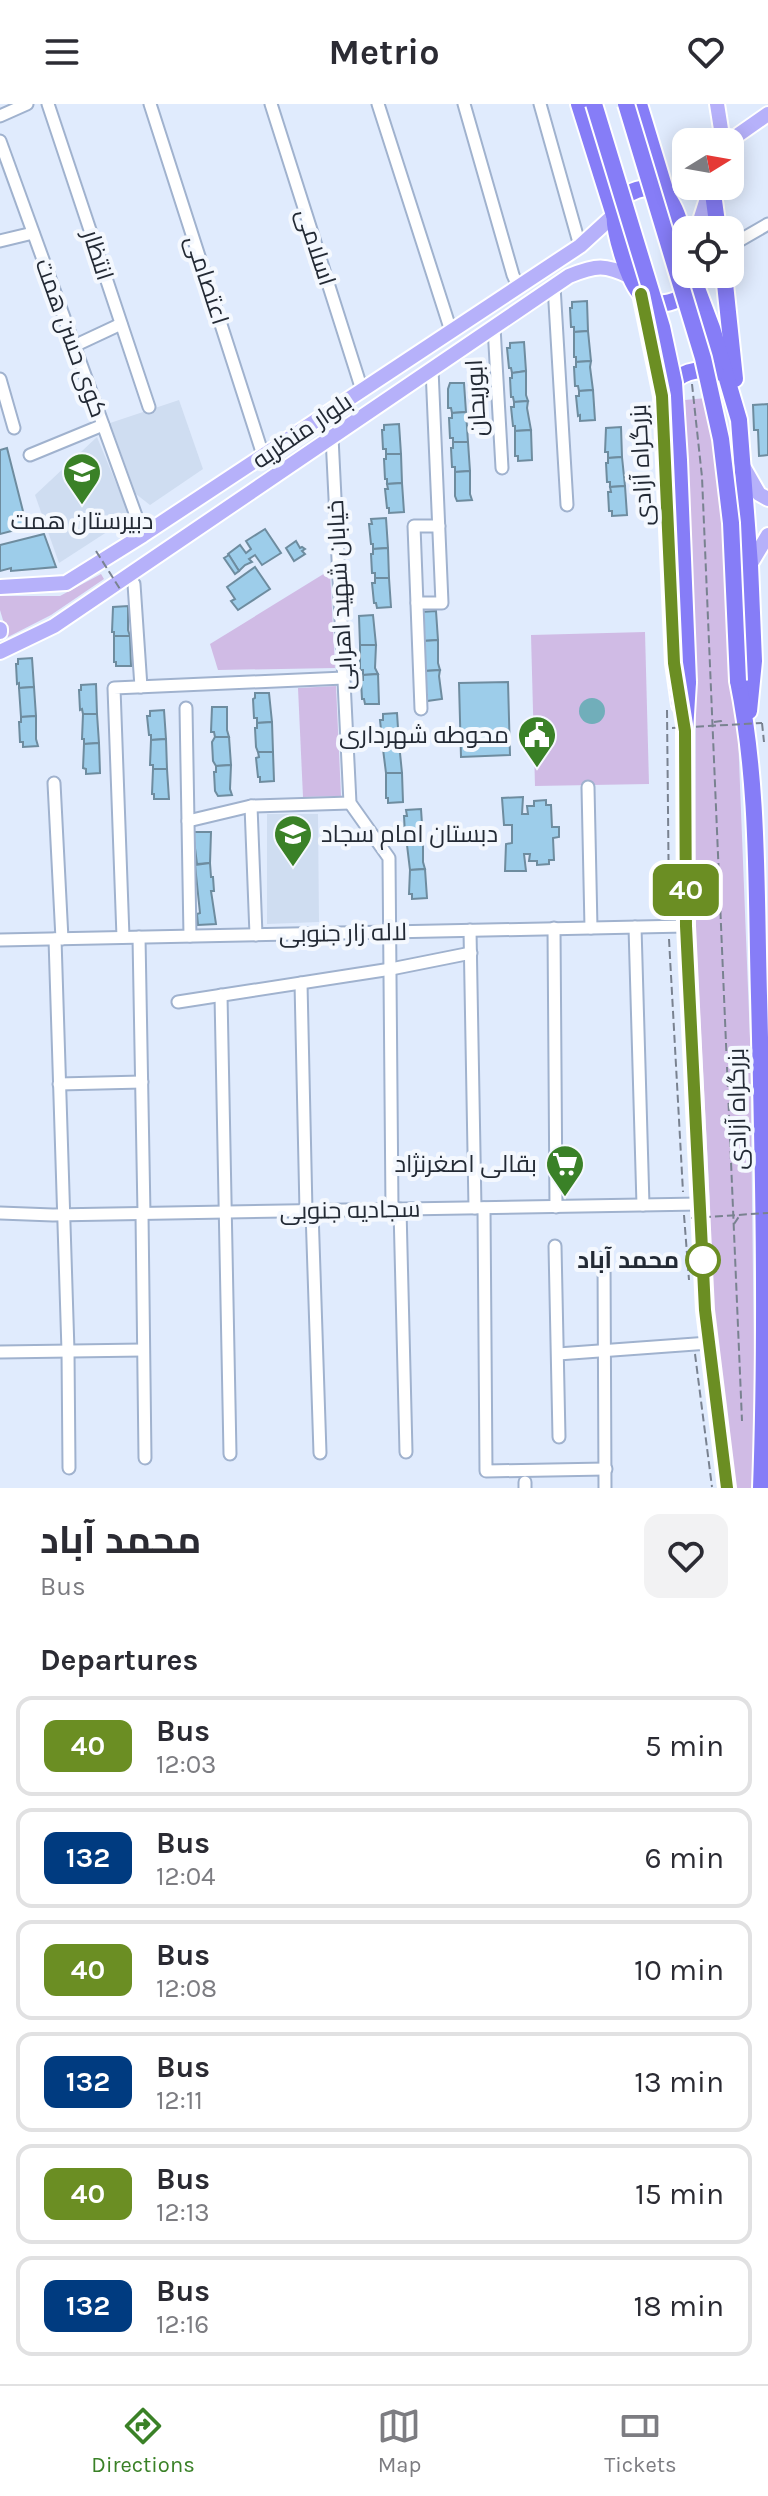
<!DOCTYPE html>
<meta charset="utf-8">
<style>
body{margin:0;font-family:Karla,Cairo,sans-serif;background:#f2f2f3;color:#2b2b33;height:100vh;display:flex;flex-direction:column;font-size:30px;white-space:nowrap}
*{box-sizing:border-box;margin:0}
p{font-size:26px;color:#7c7c81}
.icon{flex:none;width:44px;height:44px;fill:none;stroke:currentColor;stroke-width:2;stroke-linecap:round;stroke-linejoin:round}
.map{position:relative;height:1384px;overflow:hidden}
.drawer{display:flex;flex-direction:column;background:#fff;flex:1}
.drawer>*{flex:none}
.badge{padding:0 16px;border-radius:12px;font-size:28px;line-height:52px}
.needle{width:52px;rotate:79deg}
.controls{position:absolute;left:672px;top:24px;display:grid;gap:16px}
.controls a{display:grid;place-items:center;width:72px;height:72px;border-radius:16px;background:#fff;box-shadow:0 4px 20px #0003;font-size:40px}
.map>.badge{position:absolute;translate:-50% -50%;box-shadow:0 0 0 4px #fff}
h2{padding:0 40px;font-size:30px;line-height:72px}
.round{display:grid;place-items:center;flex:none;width:84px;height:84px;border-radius:16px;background:#f2f2f3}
.head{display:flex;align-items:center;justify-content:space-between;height:136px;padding:0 40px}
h1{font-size:38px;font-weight:700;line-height:60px}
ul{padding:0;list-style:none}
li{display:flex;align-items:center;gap:24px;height:100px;margin:0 16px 12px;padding:0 24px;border:4px solid #e1e1e2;border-radius:16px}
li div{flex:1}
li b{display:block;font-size:30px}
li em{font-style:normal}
li .badge{min-width:88px;font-weight:700;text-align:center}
header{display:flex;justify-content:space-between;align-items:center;height:104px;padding:0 40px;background:#fff;font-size:36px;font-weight:700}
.tab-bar{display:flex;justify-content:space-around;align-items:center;height:112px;border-top:2px solid #e1e1e2;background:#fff;font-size:22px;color:#7c7c81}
.tab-bar a{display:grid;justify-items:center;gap:4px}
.tab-bar .current{color:#3a8127}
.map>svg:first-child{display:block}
.built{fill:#cfddf1}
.green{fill:#d0bbe5}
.water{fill:#71aeba}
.building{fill:#9dcdea;stroke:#6e8c9f;stroke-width:2}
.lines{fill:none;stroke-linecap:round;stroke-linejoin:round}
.minor-casing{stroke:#a0b2ce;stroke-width:15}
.major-casing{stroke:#fff;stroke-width:18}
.highway-casing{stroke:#fff;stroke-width:20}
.path{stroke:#798290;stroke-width:2;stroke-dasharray:8 4;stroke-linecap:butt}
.minor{stroke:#fff;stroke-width:11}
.major{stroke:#b6b1fa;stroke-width:14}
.highway{stroke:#867df7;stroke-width:16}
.highway-bridge-casing{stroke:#fff;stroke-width:20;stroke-linecap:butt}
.path-bridge{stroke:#798290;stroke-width:2;stroke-dasharray:8 4;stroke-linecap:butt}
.highway-bridge{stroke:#867df7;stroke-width:16}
.line-casing{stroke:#fff;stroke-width:18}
.line{stroke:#6b8e23;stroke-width:12}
.stop-dot{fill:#fff;stroke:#6b8e23;stroke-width:4}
.labels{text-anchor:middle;stroke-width:8;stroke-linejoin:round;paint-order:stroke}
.street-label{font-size:24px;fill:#232a35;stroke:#f4f8fe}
.poi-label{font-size:24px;fill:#232a35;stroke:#f4f8fe;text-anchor:end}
.stop-label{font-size:24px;font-weight:bold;fill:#232a35;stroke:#f4f8fe;text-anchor:end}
</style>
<header><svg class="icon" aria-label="menu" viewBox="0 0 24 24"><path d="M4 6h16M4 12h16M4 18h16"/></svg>Metrio<svg class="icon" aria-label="heart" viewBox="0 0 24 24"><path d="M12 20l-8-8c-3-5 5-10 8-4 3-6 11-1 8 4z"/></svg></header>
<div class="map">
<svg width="768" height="1384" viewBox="0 0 768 1384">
<rect width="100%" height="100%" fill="#e0ebfd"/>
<g class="built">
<polygon points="179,296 203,365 150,401 136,390 110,319"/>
<polygon points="97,333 130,413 59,459 35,391"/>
<polygon points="267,710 318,710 319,818 267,820"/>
</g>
<g class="green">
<polygon points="706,294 725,416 732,586 738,631 750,935 755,1329 753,1384 734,1384 712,1202 710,1101 695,814 696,589 685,296"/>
<polygon points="330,466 335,564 218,566 210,540"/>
<polygon points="101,470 104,475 51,511 8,533 0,506 0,492 60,492"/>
<polygon points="645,528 649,680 535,682 531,531"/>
<polygon points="336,582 341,692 303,693 298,584"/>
</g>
<circle class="water" cx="592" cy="607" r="13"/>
<g class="building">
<polygon points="587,197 588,227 574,228 574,223 571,223 570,204 572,204 572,198"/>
<polygon points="588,227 591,257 576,258 576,253 574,253 574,228"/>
<polygon points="524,238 526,267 512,269 511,264 509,264 507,244 510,244 510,239"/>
<polygon points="591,257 590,263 593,286 579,287 578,282 575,282 574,263 576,263 576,258"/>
<polygon points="526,267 526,291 528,297 514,298 513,293 511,293 510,274 512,274 512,269"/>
<polygon points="450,279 464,279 466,308 452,309 451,304 448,304 448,285"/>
<polygon points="593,286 595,316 580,317 580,311 578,312 576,292 579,292 579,287"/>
<polygon points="528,297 527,304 531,326 515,327 515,322 513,322 511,303 514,303 514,298"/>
<polygon points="768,300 768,351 759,352 758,326 754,326 753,301"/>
<polygon points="466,308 468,338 453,338 453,334 450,334 449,314 452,314 452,309"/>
<polygon points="399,320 401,350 386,350 386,345 383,345 382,326 384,326 384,321"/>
<polygon points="621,323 622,353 608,354 608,348 605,348 606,324"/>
<polygon points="531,326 532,356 518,357 518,352 515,352 515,327"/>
<polygon points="453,338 468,338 470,367 455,368 455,363 452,363 451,344 453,344"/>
<polygon points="7,344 27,423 0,430 0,346"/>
<polygon points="386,350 401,350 402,379 387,380 387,375 385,375 384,355 386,355"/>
<polygon points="622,353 625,382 610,383 610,378 607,378 606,359 608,359 608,354"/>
<polygon points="470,367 470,390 472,396 457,397 455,392 455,368"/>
<polygon points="402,379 404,408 389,409 389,404 387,404 385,385 388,385 387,380"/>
<polygon points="625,382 627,411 612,412 612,407 609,407 608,388 611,388 610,383"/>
<polygon points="386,414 388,444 373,445 373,440 371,440 369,420 372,420 371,415"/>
<polygon points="265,425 281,449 262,461 255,451 249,455 252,458 245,461 239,467 228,450 240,441 246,449 251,445 246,437"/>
<polygon points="44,430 56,463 11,467 11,464 0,467 0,441"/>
<polygon points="296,437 300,444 302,443 305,445 302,447 305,450 294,457 286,444"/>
<polygon points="388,444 389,474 375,474 375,469 372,469 371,450 373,450 373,445"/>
<polygon points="229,451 239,467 235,470 224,454"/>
<polygon points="255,463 270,485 238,506 231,497 235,495 227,483"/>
<polygon points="375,474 389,474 391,503 377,504 376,499 374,499 372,479 375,479"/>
<polygon points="128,502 128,526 130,532 114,532 114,528 112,528 113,503"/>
<polygon points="436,507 438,536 423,537 421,508"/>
<polygon points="373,511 376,541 360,541 359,512"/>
<polygon points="114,532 130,532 131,562 116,562 116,558 114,558"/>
<polygon points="438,536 438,559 440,566 425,567 423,537"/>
<polygon points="360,541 376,541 375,564 378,570 363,571 363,566 360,566"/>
<polygon points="32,554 34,583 19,584 19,579 17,580 16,560 18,560 18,555"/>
<polygon points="440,566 439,572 442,595 427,597 427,591 424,591 423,572 425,572 425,567"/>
<polygon points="378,570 379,600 365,600 364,595 362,595 361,576 363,576 363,571"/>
<polygon points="508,578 510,651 461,653 459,579"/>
<polygon points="96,580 97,610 83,610 82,605 80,606 79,586 81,586 81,581"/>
<polygon points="34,583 36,612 21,613 19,584"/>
<polygon points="255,589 269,589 272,618 257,619 257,614 254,614 253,595 255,594"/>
<polygon points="212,603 227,603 227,626 229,633 215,633 214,628 211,628"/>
<polygon points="164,606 166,635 151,636 151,631 149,631 147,612 150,612 150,607"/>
<polygon points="397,609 399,639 384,640 384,635 382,635 380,616 383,616 383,610"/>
<polygon points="83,610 97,610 99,639 84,640 84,635 82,635"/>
<polygon points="36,612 36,635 38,642 23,643 23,638 20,638 19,618 21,618 21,613"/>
<polygon points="272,618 273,648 258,648 256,643 255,624 257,624 257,619"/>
<polygon points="215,633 229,633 231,661 216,662 213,657 212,638"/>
<polygon points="166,635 167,665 153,665 153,661 150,661 151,636"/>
<polygon points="99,639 100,669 86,670 86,665 83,664 84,640"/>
<polygon points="399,639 402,669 386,669 383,645 384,640"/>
<polygon points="258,648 273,648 274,677 260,678 260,673 258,673 256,654 259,653"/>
<polygon points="231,661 230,685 232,691 218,692 215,687 214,668 216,668 216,662"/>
<polygon points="153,665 167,665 169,695 154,695 154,690 152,690"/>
<polygon points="386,669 402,669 403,698 388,699 388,694 386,694"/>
<polygon points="523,693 522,710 528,710 527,702 534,702 534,697 546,696 546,701 551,701 552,723 559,723 559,733 553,734 554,756 549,756 549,760 537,761 537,757 529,757 530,750 524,750 526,767 505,767 506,740 512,739 512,721 504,721 502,694"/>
<polygon points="421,705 423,735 408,736 408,731 405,731 404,712 407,712 406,706"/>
<polygon points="193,728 211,728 210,759 197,760"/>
<polygon points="423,735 423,758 425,765 410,766 407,741 408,736"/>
<polygon points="210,759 211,773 213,773 214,787 211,787 216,820 198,821 197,810 200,809 195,761"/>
<polygon points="425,765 427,794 412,795 412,790 409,790 410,766"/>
</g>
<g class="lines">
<defs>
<g id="minor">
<polyline points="48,0 149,303"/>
<polyline points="150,0 263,351"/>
<polyline points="271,0 362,286"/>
<polyline points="378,0 451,227"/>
<polyline points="464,0 513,171 518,182"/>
<polyline points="540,0 580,142"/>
<polyline points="0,12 27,0"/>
<polyline points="0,37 143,431"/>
<polyline points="0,137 33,129"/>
<polyline points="730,142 768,120"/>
<polyline points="554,182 567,401"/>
<polyline points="494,223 502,364"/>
<polyline points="74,242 121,220"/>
<polyline points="0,275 14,324"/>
<polyline points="332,333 350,699 389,754 392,1105"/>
<polyline points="30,351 103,321"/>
<polyline points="134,480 141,583"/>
<polyline points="417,499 442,499 432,265"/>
<polyline points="186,604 190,832"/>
<polyline points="421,605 414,422 439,422"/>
<polyline points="54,679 62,835"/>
<polyline points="588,683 591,824"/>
<polyline points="251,702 256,831"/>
<polyline points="188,717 251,702 350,699"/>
<polyline points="635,823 643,1101"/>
<polyline points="554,824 556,1103"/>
<polyline points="470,826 475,1104"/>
<polyline points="123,833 114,584 344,574"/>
<polyline points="139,833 144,1110"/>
<polyline points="55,835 68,1247 69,1364"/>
<polyline points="0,836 686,822"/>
<polyline points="301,879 306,1107"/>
<polyline points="221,891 230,1350"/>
<polyline points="178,898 391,865 471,849"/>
<polyline points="59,980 142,978"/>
<polyline points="484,1104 486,1367 606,1365"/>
<polyline points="400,1105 406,1348"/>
<polyline points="312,1107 320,1349"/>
<polyline points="0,1109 53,1111 700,1100"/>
<polyline points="142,1110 145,1354"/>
<polyline points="555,1142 559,1333"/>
<polyline points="604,1153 605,1384"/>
<polyline points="0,1248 143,1246"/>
<polyline points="558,1250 709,1239"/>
<polyline points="525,1378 525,1384"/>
</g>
<g id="major">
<polyline points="717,0 723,38"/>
<polyline points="728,38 768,10"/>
<polyline points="697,126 711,82"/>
<polyline points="743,362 759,390 768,395"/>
<polyline points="750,461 768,431"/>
<polyline points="0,483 66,479 143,431 580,142 614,111"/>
<polyline points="0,525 0,528"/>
<path d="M 0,548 L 54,522 L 569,172 C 596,161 605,160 631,173"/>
</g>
<g id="highway">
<polyline points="579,0 614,111"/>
<polyline points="639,0 667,92"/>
<polyline points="712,82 718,126"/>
<path d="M 686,140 C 681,125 678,107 668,94 C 652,75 620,86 615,109 C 612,124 629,179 641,190 C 657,206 684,200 690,179"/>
<polyline points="724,170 735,275"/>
<polyline points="692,171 712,224 739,316 750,461 754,557 749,607"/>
<polyline points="641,190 662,292 674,559 680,601"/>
<path d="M 667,285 C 678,269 697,262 716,269"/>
<path d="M 738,577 C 759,680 756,788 759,892 C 763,1056 767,1220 761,1384"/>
<polyline points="688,578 685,627 686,822 705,1206 727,1384"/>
</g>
</defs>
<use href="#minor" class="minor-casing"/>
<use href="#major" class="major-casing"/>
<use href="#highway" class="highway-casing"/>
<g class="path">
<polyline points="692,280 702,373 742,1317"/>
<polyline points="667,606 669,806"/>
<polyline points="714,618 721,617 722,621"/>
<polyline points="762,619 764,638"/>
<polyline points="669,835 683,1088"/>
<polyline points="684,1111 689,1176"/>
<polyline points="734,1120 740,1111"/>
<polyline points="695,1250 712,1383"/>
</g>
<use href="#minor" class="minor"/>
<use href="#major" class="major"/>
<use href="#highway" class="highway"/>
<defs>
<g id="highway-bridge">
<polyline points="594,0 662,223 674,279 679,356 688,578"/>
<polyline points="626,0 703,254 721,335 731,419 738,577"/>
</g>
</defs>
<use href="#highway-bridge" class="highway-bridge-casing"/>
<g class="path-bridge">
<polyline points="96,447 120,485"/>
<polyline points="672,624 762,619"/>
<polyline points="691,1114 768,1109"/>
</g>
<use href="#highway-bridge" class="highway-bridge"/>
</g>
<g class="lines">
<defs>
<polyline id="line" points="641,190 662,292 674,559 685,627 686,822 705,1206 727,1384"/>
</defs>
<use href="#line" class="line-casing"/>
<use href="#line" class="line"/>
</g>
<defs>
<symbol id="school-pin" viewBox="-11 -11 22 30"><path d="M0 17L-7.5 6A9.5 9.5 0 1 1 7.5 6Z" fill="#3a8127" stroke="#f4f8fe"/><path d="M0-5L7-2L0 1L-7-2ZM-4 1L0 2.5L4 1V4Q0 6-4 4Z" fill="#fff"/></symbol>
<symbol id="civic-pin" viewBox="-11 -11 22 30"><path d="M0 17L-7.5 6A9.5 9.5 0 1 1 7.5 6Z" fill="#3a8127" stroke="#f4f8fe"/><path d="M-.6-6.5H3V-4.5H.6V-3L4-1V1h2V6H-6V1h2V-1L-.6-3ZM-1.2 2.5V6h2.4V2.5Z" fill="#fff"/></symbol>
<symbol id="supermarket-pin" viewBox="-11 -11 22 30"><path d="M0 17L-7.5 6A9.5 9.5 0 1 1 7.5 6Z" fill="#3a8127" stroke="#f4f8fe"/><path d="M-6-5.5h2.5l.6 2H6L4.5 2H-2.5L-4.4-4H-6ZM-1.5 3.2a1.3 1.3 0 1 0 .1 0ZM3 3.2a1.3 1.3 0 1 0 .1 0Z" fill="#fff"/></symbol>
</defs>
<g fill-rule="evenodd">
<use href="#school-pin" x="60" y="346" width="44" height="60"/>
<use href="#civic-pin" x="515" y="609" width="44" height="60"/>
<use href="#school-pin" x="271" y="708" width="44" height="60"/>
<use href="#supermarket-pin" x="543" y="1038" width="44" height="60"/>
</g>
<circle class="stop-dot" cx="703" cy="1156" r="16"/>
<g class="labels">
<g class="street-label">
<text transform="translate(316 143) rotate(72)" y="8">اسلامی</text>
<text transform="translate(98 151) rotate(72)" y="8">انتظار</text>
<text transform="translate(207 176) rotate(72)" y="8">اعتصامی</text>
<text transform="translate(71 234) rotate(70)" y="8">کوی حسن همت</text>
<text transform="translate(476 294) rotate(-93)" y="8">ابوریحان</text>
<text transform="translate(302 327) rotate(-34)" y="8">بلوار منظریه</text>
<text transform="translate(641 361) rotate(-93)" y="8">بزرگراه آزادی</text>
<text transform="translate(340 491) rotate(-93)" y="8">خیابان شهید اهرابی</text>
<text transform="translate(343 829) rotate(-1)" y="8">لاله زار جنوبی</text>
<text transform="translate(737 1005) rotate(-91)" y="8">بزرگراه آزادی</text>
<text transform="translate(350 1106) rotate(-1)" y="8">سجادیه جنوبی</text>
</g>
<g class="poi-label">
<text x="82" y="425" text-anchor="middle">دبیرستان همت</text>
<text x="509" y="639">محوطه شهرداری</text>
<text x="321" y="738" text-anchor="start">دبستان امام سجاد</text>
<text x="537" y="1068">بقالی اصغرنژاد</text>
</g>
<g class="stop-label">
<text x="679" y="1164">محمد آباد</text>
</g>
</g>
</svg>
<div class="controls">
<a><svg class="needle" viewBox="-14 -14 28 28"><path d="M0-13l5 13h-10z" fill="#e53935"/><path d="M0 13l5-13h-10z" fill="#7c7c81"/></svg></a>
<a><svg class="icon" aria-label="locate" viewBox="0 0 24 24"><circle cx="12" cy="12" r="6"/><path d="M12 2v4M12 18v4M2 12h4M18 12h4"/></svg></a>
</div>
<b class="badge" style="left:686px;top:786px;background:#6b8e23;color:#fff">40</b>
</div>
<section class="drawer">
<div class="head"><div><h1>محمد آباد</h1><p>Bus</p></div><a class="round"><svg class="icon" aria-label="heart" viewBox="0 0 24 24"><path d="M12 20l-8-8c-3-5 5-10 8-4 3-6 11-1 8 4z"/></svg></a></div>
<h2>Departures</h2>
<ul>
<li><span class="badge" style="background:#6b8e23;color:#fff">40</span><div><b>Bus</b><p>12:03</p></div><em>5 min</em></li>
<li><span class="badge" style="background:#003b80;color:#fff">132</span><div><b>Bus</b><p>12:04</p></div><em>6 min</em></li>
<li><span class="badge" style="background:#6b8e23;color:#fff">40</span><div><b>Bus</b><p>12:08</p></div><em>10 min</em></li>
<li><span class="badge" style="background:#003b80;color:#fff">132</span><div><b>Bus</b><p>12:11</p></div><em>13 min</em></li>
<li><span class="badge" style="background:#6b8e23;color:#fff">40</span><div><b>Bus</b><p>12:13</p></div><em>15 min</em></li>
<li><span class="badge" style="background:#003b80;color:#fff">132</span><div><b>Bus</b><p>12:16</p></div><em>18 min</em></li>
</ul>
</section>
<nav class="tab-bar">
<a class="current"><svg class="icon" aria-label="directions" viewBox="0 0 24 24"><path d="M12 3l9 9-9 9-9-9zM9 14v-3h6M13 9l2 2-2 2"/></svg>Directions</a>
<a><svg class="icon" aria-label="map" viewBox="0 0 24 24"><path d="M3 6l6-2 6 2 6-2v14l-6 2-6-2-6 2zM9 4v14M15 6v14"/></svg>Map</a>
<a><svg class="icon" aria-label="tickets" viewBox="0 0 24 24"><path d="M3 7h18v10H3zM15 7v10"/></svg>Tickets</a>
</nav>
